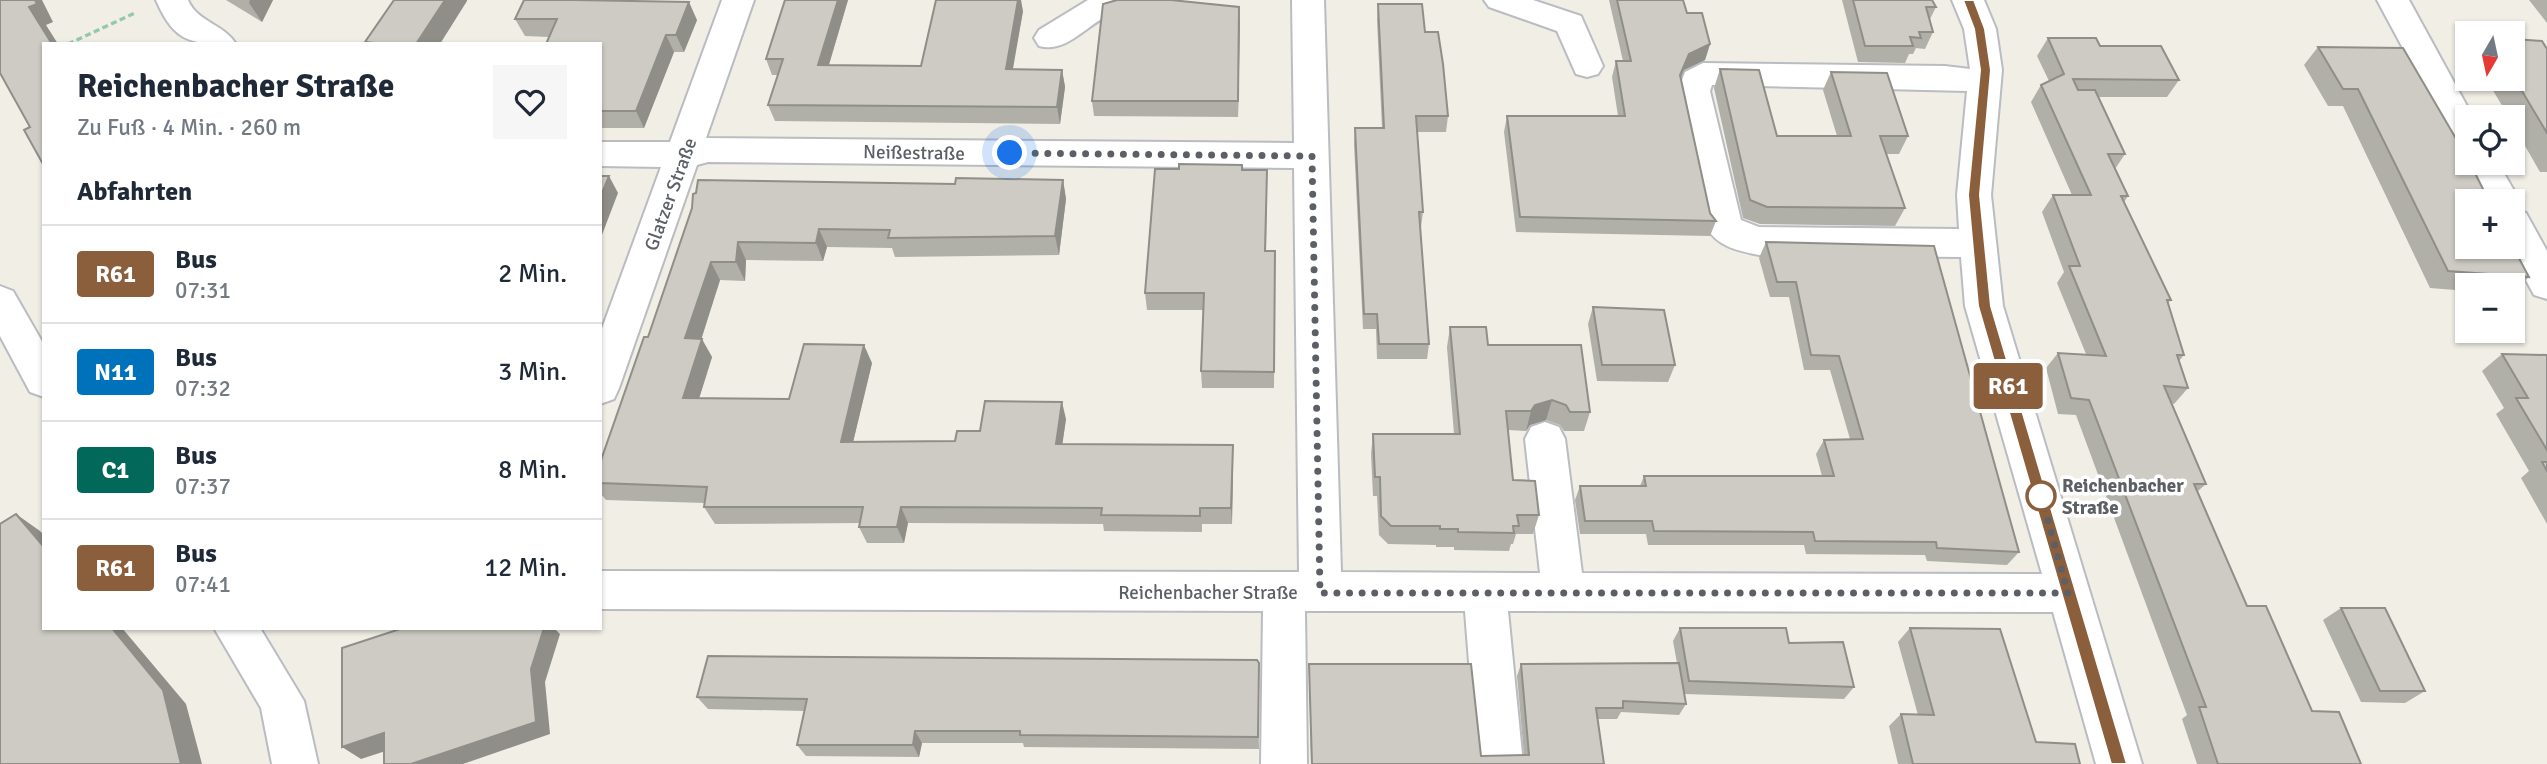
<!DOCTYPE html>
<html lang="de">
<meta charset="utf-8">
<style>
body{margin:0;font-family:Signika,sans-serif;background:#f6f6f7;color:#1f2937;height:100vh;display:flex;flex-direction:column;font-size:26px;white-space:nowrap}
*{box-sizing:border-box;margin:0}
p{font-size:23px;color:#747a83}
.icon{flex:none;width:38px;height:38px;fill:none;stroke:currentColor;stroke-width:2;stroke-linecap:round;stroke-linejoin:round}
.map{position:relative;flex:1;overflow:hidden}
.side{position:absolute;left:42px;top:42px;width:560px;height:588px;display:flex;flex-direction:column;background:#fff;border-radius:0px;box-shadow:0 2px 5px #0004}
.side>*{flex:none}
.badge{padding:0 14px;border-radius:5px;font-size:24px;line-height:46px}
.needle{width:46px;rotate:189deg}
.tools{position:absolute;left:2455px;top:21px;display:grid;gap:14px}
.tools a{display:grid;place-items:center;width:70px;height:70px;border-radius:0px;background:#fff;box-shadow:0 2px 5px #0004;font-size:35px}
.you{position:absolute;width:35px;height:35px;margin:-18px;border:5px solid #fff;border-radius:50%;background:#1a73e8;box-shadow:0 0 0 10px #1a73e833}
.map>.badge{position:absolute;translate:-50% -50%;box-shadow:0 0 0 4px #fff}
h2{padding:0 35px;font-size:26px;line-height:63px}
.round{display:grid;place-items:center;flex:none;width:74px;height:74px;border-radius:0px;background:#f6f6f7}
.summary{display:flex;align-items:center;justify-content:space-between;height:119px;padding:0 35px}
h1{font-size:33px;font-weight:800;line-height:52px}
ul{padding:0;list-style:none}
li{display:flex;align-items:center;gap:21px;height:98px;padding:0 35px;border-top:2px solid #e0e1e3}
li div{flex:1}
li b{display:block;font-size:26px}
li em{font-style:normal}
li .badge{min-width:77px;font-weight:700;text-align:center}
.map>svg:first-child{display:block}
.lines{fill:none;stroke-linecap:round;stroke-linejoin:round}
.minor-casing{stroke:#b9bcc1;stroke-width:4}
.path{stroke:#96c8a8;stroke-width:3.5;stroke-dasharray:6 3.5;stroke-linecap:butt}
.minor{fill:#fff;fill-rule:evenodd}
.wall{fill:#b0afa8}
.shaded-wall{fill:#908e88}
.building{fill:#cdcbc3;stroke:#908e88;stroke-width:2}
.line{fill:#8b5e3c;stroke:#fff;stroke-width:2}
.walk{stroke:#5c6066;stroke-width:7;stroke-dasharray:0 12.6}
.stop-dot{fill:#fff;stroke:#8b5e3c;stroke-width:3.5}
.labels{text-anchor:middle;stroke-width:7;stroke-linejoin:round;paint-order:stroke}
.street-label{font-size:19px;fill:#5c6066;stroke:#fff}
.stop-label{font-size:19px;font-weight:bold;fill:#5c6066;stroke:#fff;text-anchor:start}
</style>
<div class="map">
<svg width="2547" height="764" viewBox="0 0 2547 764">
<rect width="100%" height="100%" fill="#f0eee5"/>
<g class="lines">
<defs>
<g id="minor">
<path d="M 156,0 L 188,0 C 197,22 224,24 236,44 C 192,44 175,44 156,0 Z"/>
<path d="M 722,0 L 754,0 L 706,138 L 1294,143 L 1292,0 L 1324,0 L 1341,572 L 1540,573 L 1525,439 L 1531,427 L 1545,422 L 1559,427 L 1565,439 L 1582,573 L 2042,574 L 1965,306 L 1961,257 L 1759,255 C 1739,251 1718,247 1707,228 L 1678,91 L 1685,72 L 1703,63 L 1945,66 L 1970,69 L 1964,29 L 1952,0 L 1984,0 L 1996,29 L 2002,70 L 1991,195 L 2003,306 L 2142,764 L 2096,764 L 2053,612 L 1508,611 L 1523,764 L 1477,764 L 1465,611 L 1305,611 L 1307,764 L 1261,764 L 1263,611 L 600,609 L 600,571 L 1299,572 L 1294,168 L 708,162 L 697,165 L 619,388 L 614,399 L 600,404 L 600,334 L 661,167 L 600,166 L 600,142 L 670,142 ZM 1712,85 L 1967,91 L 1957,195 L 1959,229 L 1759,227 L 1741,220 L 1710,91 Z"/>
<path d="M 1088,0 L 1148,0 L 1143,7 C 1134,10 1124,10 1115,13 C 1088,21 1069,54 1039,46 L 1034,38 L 1039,30 Z"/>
<polygon points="1484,0 1533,0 1581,16 1603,66 1598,74 1587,77 1576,74 1557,31 1489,7"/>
<polygon points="2377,0 2409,0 2473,117 2468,117 2468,150 2456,147"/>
<polygon points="2468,157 2468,163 2498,163 2520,201 2515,209 2526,213 2547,251 2547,299 2534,295 2508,247 2513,247 2513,201 2485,201 2464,163"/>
<polygon points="0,286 13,291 44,345 44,397 30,392 0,336"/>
<polygon points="214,628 260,628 304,701 318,764 272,764 261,708"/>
</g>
</defs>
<use href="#minor" class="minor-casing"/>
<polyline class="path" points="68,44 137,12"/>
<use href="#minor" class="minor"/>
</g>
<g class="wall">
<polygon points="226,0 273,0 262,22"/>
<polygon points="524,0 591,0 697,20 684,52 674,52 644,128 600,128 600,44 549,37 525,36 515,19"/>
<polygon points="785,0 848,0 829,65 921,66 1023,11 1012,70 1062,70 1065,87 1060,124 775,121 768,105 778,75 772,75 766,59"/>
<polygon points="1609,0 1683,0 1687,13 1710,44 1705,60 1684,70 1681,77 1710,213 1716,221 1710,236 1516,232 1504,132 1507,116 1618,116 1612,77 1616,61 1623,61"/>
<polygon points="1842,0 1932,0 1936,7 1930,19 1933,32 1925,49 1916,48 1913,54 1909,54 1905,63 1858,62"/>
<polygon points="2529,0 2547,0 2547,23"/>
<polygon points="1378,4 1425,32 1448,116 1446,132 1417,132 1423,212 1421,227 1420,227 1429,344 1427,359 1377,359 1376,329 1363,329 1354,144 1355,128 1382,128 1377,20"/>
<polygon points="1239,7 1238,117 1094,116 1092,101"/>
<polygon points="2048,38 2100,46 2179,80 2167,97 2098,97 2125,154 2115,169 2128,196 2124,202 2171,300 2168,303 2184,355 2179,361 2188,388 2174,404 2171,403 2206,484 2198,491 2247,606 2312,711 2361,764 2197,764 2182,719 2187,715 2076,415 2058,414 2046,368 2058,353 2086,354 2057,283 2064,272 2042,212 2053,195 2072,195 2031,102 2041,85 2049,81 2037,56"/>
<polygon points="2513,39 2547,49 2547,172 2540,172 2513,125 2513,117 2509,117 2486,79 2513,79"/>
<polygon points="2318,47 2403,48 2529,277 2513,291 2513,285 2468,285 2468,291 2430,288 2343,106 2328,106 2304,65"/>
<polygon points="1720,69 1777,136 1837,136 1823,90 1831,72 1908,136 1899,154 1887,154 1905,208 1895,226 1760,224 1743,218 1714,88"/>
<polygon points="1242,170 1267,188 1266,251 1275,251 1274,388 1202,388 1201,371 1203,310 1147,310 1145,293"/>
<polygon points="1063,180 1066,199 1059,255 895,257 892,248 827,247 823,261 746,260 745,281 720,280 701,339 712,357 699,398 789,399 872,363 853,442 955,441 980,431 1066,419 1062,444 1233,462 1232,524 1202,524 1202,532 1104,531 1103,524 908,523 904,543 867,543 859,527 860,523 715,524 704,507 705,503 606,500 600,493 600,463 648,337 692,208 955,184"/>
<polygon points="1766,242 2019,552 2007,565 1927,561 1925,555 1806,554 1804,545 1648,545 1646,534 1580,534 1575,500 1580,486 1640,486 1644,476 1822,476 1816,454 1824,440 1850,439 1830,370 1804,370 1789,297 1770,297 1759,258"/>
<polygon points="1593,307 1675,365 1668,382 1597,381 1588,324"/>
<polygon points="1450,327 1488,345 1590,412 1584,431 1564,431 1560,425 1546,420 1530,425 1526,431 1508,430 1513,480 1539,515 1533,534 1516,534 1513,544 1511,544 1509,551 1454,550 1454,547 1436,547 1436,545 1388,544 1379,535 1377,496 1373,496 1371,454 1373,434 1454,434 1447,347"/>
<polygon points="2502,354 2547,355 2547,524 2521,478 2529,471 2496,414 2504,408 2482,371"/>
<polygon points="2341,608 2425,691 2405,703 2361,702 2323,620"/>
<polygon points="1680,628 1789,643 1854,687 1844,699 1684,694 1686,704 1679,715 1621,712 1617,719 1598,719 1604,764 1311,764 1309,664 1481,756 1524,755 1517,676 1521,664 1677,663 1673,641"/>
<polygon points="1910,628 2036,742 2080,764 1898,764 1889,726 1901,714 1918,715 1898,642"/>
<polygon points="1257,660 1259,749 1024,747 1023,743 922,743 919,757 806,756 797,745 805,711 708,709 697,697"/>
</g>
<g class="shaded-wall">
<polygon points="35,0 42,0 53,22 46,25 58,44 52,44 29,7"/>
<polygon points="250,0 273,0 262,22 249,3"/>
<polygon points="445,0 467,0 467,1 440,44 416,44"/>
<polygon points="838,0 848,0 824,81 818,65"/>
<polygon points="1018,0 1021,0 1023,11 1010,86 1006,69"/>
<polygon points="689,2 697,20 684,52 676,35"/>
<polygon points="1239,7 1240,23 1238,117 1238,101"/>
<polygon points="666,35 674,52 644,128 636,111"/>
<polygon points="1710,44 1705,60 1684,70 1675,92 1689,54"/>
<polygon points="1062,70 1065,87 1060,124 1057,107"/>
<polygon points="609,176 618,193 600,240 600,198"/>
<polygon points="1063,180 1066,199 1059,255 1055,236"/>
<polygon points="819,229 827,247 823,261 816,243"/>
<polygon points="738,242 746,260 745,281 736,262"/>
<polygon points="711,262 720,280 696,356 685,338"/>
<polygon points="702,339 712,357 694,415 683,398"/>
<polygon points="864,345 872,363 849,459 841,442"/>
<polygon points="1552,400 1546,420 1530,425 1526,431 1531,411 1535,405"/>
<polygon points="1062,402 1066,419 1060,461 1056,444"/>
<polygon points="1233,445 1233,462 1232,524 1231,508"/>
<polygon points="901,507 908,523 904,543 897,527"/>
<polygon points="16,514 40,531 44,535 44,547"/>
<polygon points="112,628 122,628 186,704 202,764 181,764"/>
<polygon points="544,628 554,628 560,634 545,682 550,734 463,764 411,764 531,669"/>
<polygon points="915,731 922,743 919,757 913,745"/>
<polygon points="384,733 401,746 361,759 342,747"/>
</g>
<g class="building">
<polygon points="0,0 35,0 37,4 29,7 52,44 44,44 44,166 24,130 30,127 0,73"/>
<polygon points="394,0 445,0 416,44 385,44 365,42"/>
<polygon points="524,0 575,0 689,2 676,35 666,35 636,111 600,111 600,44 546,44 557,19 515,19"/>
<polygon points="785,0 838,0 818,65 921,66 936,0 1018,0 1006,69 1062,70 1057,107 768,105 783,59 766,59"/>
<polygon points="1117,0 1171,0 1239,7 1238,101 1092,101 1103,4"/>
<polygon points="1617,0 1683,0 1687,13 1702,13 1710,44 1689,54 1680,75 1710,213 1716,221 1520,217 1507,116 1625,116 1616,61 1631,61"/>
<polygon points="1853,0 1932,0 1936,7 1926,7 1933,32 1919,32 1921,38 1910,37 1913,46 1865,46"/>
<polygon points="1378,4 1422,4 1425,32 1438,32 1443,64 1448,116 1416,116 1423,212 1419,212 1429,344 1379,344 1377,314 1364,314 1355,128 1384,128"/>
<polygon points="2048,38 2096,38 2100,46 2161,46 2179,80 2073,79 2078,90 2095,90 2125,154 2108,154 2128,196 2121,196 2171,300 2167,300 2184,355 2177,355 2188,388 2164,386 2206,484 2194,484 2247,606 2266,606 2312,711 2339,712 2361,764 2218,764 2199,707 2206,707 2089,400 2071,398 2058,353 2106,356 2069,266 2080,266 2053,195 2091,195 2041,85 2064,74"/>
<polygon points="2513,39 2542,41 2547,49 2547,133 2513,76"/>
<polygon points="2318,47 2403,48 2465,154 2468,159 2468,163 2470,163 2489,201 2468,201 2468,247 2513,247 2529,277 2448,271 2358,89 2343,89"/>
<polygon points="1720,69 1759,70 1777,136 1851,136 1831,72 1887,73 1908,136 1880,136 1905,208 1767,207 1750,200"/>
<polygon points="1179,164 1242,165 1242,170 1267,170 1265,251 1275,251 1274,372 1201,371 1204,293 1145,293 1155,169 1179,169"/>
<polygon points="600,176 609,176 600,198"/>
<polygon points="956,178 1063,180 1055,236 888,238 890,230 819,229 816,243 738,242 736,262 711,262 685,338 702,339 683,398 789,399 804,344 864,345 841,442 955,441 957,431 980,431 985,401 1062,402 1056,444 1233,445 1231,508 1200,508 1200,516 1101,515 1102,508 901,507 897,527 859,527 863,507 704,507 707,487 600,483 600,463 644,337 648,337 692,208 693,194 696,193 698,180 955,184"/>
<polygon points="1766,242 1934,246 2019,552 1937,548 1936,542 1815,541 1813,532 1654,531 1652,521 1585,521 1580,486 1646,486 1644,476 1834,476 1824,440 1863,439 1839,356 1811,355 1796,282 1777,282"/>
<polygon points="1593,307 1664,310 1675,365 1602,365"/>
<polygon points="1450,327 1486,327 1488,345 1581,345 1590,412 1570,412 1566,405 1552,400 1535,405 1531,411 1506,411 1513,480 1535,481 1539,515 1517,515 1519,526 1513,526 1514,533 1458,532 1458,529 1440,529 1440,526 1391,526 1381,516 1380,477 1375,477 1373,434 1460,434"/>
<polygon points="2502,354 2547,355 2547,450 2516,398 2528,398"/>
<polygon points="2542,462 2547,462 2547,471"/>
<polygon points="16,514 44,547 44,628 112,628 163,690 181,764 0,764 0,524"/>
<polygon points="2341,608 2385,608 2425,691 2380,691"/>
<polygon points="403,628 544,628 531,669 536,722 411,764 384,764 384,733 342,747 342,648"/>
<polygon points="1680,628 1786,628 1789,643 1843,642 1854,687 1689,681"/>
<polygon points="1910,628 2000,629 2036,742 2075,744 2080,764 1913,764 1901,714 1934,715"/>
<polygon points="708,656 1257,660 1259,663 1258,737 1020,735 1020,731 915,731 913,745 797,745 807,699 697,697"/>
<polygon points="1679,663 1686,704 1623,701 1623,708 1596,708 1604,764 1312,764 1309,664 1471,664 1481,756 1529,755 1521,664"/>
</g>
<polygon class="line" points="1963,0 1974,0 1985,29 1991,70 1980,195 1991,306 2127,764 2111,764 1978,306 1968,195 1980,70 1974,29"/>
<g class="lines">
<polyline class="walk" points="1010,153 1312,156 1320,593 2068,593 2041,496"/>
</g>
<circle class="stop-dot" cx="2041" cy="496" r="14"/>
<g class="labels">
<g class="street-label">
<text transform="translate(914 152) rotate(1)" y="7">Neißestraße</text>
<text transform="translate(670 194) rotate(-70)" y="7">Glatzer Straße</text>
<text x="1208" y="599">Reichenbacher Straße</text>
</g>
<g class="stop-label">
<text x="2062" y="492">Reichenbacher<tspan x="2062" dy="22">Straße</tspan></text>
</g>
</g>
</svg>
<div class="tools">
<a><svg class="needle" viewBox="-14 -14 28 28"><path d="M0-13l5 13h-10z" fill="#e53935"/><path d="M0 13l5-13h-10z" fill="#747a83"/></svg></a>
<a><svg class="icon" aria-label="locate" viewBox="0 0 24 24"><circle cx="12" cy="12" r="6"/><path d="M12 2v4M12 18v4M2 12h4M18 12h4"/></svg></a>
<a>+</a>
<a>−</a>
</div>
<div class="you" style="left:1010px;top:153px"></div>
<b class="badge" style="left:2008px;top:386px;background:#8b5e3c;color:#fff">R61</b>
<section class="side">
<div class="summary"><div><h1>Reichenbacher Straße</h1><p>Zu Fuß · 4 Min. · 260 m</p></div><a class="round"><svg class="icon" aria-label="heart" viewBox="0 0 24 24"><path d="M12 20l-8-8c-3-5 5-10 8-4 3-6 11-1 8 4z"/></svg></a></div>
<h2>Abfahrten</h2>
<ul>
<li><span class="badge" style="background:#8b5e3c;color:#fff">R61</span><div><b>Bus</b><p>07:31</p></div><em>2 Min.</em></li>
<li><span class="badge" style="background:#0072bc;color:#fff">N11</span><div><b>Bus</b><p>07:32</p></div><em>3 Min.</em></li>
<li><span class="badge" style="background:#02695a;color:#fff">C1</span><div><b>Bus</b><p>07:37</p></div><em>8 Min.</em></li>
<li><span class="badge" style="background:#8b5e3c;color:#fff">R61</span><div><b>Bus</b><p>07:41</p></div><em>12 Min.</em></li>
</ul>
</section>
</div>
